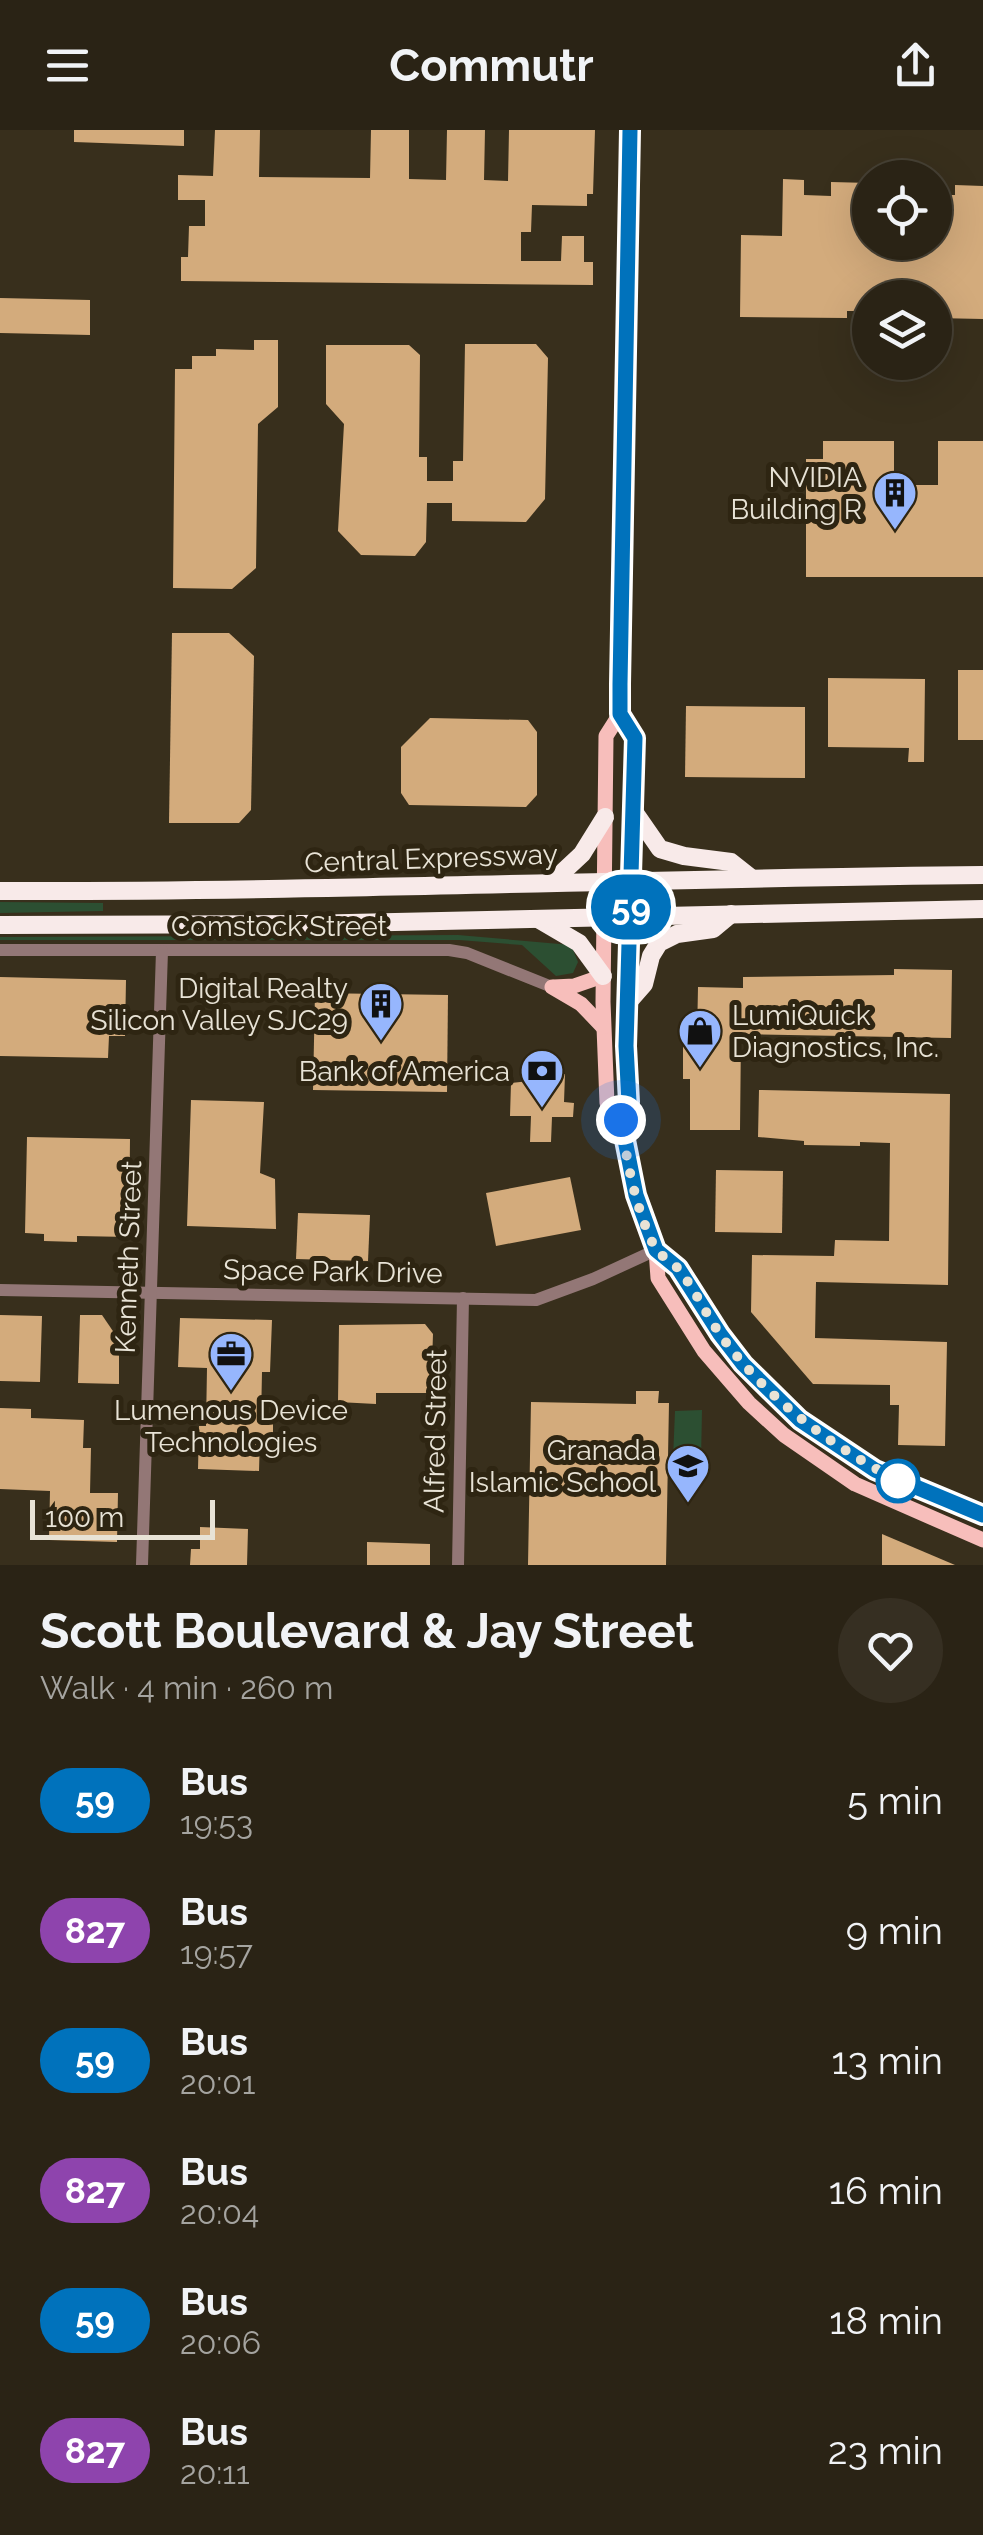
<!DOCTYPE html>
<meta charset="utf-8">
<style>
body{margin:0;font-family:Raleway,sans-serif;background:#362f22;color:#f1f3f6;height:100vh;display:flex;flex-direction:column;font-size:38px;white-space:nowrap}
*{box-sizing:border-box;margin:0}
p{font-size:32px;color:#a5a4a0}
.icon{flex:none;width:55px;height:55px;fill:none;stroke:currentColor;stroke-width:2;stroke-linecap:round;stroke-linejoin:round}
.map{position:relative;height:1435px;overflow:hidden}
.sheet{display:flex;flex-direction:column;background:#2a2315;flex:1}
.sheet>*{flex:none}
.badge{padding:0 20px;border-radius:32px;font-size:35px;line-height:65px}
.tools{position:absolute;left:852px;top:30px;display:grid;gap:20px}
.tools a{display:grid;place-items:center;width:100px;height:100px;border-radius:50%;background:#2a2315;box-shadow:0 10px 40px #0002,0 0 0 2px #464034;font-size:50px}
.scale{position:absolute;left:30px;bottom:25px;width:185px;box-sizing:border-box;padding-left:10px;border:5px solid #e8e3d6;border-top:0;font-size:28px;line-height:35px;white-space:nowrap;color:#e8e3d6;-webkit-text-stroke:8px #2e2512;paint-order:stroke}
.you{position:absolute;width:50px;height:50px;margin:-25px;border:8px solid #fff;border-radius:50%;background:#1a73e8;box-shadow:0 0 0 15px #1a73e833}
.map>.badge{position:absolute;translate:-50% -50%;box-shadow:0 0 0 5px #fff}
.round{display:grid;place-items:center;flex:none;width:105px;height:105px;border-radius:52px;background:#362f22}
.overview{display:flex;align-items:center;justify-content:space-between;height:170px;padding:0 40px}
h1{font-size:48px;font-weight:700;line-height:75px}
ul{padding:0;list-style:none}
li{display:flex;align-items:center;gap:30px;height:130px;padding:0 40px}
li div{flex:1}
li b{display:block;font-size:38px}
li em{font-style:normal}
li .badge{min-width:110px;font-weight:700;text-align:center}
header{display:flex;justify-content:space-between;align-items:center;height:130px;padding:0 40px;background:#2a2315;font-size:45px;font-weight:700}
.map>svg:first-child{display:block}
.green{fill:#2c4f32}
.building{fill:#d3ab7c}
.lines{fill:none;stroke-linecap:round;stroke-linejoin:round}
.minor{stroke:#937776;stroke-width:12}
.major{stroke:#f7bebb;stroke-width:15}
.highway{stroke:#f8eae9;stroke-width:18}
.line-casing{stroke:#fff;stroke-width:22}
.line{stroke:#0072bc;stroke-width:15}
.walk{stroke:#e8e3d6;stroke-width:10;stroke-dasharray:0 18}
.stop-dot{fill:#fff;stroke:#0072bc;stroke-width:5}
.labels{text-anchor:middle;stroke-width:10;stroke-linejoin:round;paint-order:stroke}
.poi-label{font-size:28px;fill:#e8e3d6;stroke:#2e2512;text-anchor:end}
.street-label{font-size:28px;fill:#e8e3d6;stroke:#2e2512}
</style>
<header><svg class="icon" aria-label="menu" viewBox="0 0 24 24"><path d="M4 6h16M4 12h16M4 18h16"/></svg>Commutr<svg class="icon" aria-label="share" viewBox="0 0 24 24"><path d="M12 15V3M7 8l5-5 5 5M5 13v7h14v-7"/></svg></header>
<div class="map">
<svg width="983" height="1435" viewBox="0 0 983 1435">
<rect width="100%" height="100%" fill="#382f1c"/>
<g class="green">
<polygon points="0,772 103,773 103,781 0,783"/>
<polygon points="458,805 571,815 578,832 573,843 556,846 522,815 459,810 0,810 0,807"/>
<polygon points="702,1280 701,1330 673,1329 675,1281"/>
</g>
<g class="building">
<polygon points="74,0 184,0 184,16 74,12"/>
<polygon points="215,0 260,0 259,47 370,48 371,0 409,0 409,49 446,50 447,0 485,0 484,50 508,51 509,0 595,0 593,64 587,64 587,76 532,75 531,102 521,102 521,131 561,131 562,106 584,106 584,132 593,132 593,155 181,151 181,127 188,127 189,96 205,96 205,70 178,70 178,45 213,46"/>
<polygon points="783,49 804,50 804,65 831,66 831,52 870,53 870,112 935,112 935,65 955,65 955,55 983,56 983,189 935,188 935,168 870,168 870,181 847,181 847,188 740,187 741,105 782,106"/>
<polygon points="0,168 90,170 90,205 0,203"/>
<polygon points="254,210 278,210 278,277 258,294 256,438 232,459 173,458 175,239 192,239 192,226 216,226 216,219 254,220"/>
<polygon points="465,214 536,214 548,228 545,369 526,392 452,391 452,373 427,373 426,412 415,426 361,425 338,401 344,294 326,274 326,215 409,215 420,225 419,327 427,327 427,351 453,351 453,331 463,331"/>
<polygon points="823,311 894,311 894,355 938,355 938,311 983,311 983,447 806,447 806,329 823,329"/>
<polygon points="172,503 229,503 254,526 251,680 239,693 169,693"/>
<rect x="958" y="540" width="25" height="70"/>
<polygon points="828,548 925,549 924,632 908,632 909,618 828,617"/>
<polygon points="686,576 805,577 805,648 685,647"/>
<polygon points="430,588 528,590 537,602 537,665 526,677 409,675 401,663 401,617"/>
<polygon points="894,839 952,840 951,908 741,904 740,1000 690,1000 690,949 683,949 683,909 697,909 698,857 743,858 743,847 894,845"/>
<polygon points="0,847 126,850 125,906 109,906 108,928 0,926"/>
<polygon points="315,863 448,865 447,962 313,960"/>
<polygon points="539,943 565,944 564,972 574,973 573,987 552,987 551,1012 530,1012 531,986 510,986 511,953 539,950"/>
<polygon points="759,960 950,964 948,1155 816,1152 815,1208 947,1212 945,1316 898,1315 899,1275 890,1275 890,1255 813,1254 751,1182 752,1125 834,1126 835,1110 889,1111 890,1013 860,1012 860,1016 804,1015 804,1011 758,1007"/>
<polygon points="191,970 264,972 260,1043 275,1049 276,1099 187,1096"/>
<polygon points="27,1007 130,1009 129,1107 77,1106 77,1112 44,1111 44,1104 25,1103"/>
<polygon points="716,1040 783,1041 782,1103 715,1102"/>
<polygon points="570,1047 581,1100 496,1116 486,1063"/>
<polygon points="298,1083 370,1085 368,1131 296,1129"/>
<polygon points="0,1185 42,1186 40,1252 0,1251"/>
<polygon points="80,1185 102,1185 119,1210 119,1254 78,1253"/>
<polygon points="180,1188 272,1190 270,1242 262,1242 261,1290 273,1291 273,1307 260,1306 259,1341 198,1339 199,1296 206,1296 207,1238 178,1237"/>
<polygon points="425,1194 433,1204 431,1263 376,1263 376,1274 338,1272 339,1195"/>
<polygon points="636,1261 659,1261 658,1273 669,1273 666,1435 528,1435 531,1272 636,1274"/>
<polygon points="0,1278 31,1279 31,1288 84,1290 83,1318 91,1318 90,1363 118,1363 117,1412 49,1410 50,1361 0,1359"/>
<polygon points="200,1397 248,1399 247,1435 190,1435 191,1419 200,1419"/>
<polygon points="882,1404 955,1435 882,1435"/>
<polygon points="367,1412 430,1414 430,1435 367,1435"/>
</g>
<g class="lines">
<g class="minor">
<polyline points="0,820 449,820 467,823 552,857"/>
<polyline points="0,1160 536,1170 593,1149 656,1120"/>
<polyline points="142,1435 162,821"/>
<polyline points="458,1435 463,1168"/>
</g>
<g class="major">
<polyline points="630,0 620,584 606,606 603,872 607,973 621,990 635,1065 656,1120 658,1148 704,1221 749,1273 784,1305 855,1354 983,1410"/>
<polyline points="620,584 635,608 626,925 629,972 621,990"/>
<polyline points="552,857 581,874 603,897"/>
<polyline points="554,857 574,856 603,846"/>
<path d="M 656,1120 C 693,1149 710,1193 740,1229 C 803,1308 890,1350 983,1385"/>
</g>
<g class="highway">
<polyline points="633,680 660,719 684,726 731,732 750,747"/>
<polyline points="552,752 582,724 605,687"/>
<path d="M 0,761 C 328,762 655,748 983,745"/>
<polyline points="538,789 579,813 603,846"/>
<polyline points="0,795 303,794 983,779"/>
<polyline points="630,870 644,854 651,826 659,813 677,804 713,799 731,784"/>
</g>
</g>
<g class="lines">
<defs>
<polyline id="line" points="630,0 620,554 620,584 635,608 626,916 629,972 621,990 636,1065 656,1120 678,1138 720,1204 743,1234 800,1290 875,1340 983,1385"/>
</defs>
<use href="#line" class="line-casing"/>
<use href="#line" class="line"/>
<path class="walk" d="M 621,990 C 627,1032 635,1077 654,1116 C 660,1127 674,1132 681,1142 C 696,1162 707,1186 722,1207 C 769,1271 829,1314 898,1351"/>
</g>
<defs>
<symbol id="building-pin" viewBox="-11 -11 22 30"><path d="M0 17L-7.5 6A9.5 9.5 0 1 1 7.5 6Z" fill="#96b6fd" stroke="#2e2512"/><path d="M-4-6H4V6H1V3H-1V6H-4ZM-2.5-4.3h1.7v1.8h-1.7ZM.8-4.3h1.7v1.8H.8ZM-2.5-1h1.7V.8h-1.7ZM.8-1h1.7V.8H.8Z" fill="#111"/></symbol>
<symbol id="shop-pin" viewBox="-11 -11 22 30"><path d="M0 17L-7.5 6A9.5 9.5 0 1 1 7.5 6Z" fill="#96b6fd" stroke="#2e2512"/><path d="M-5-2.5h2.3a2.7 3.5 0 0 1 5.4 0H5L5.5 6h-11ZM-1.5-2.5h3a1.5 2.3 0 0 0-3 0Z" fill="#111"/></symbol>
<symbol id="bank-pin" viewBox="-11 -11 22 30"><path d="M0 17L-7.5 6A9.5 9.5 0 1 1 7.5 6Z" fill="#96b6fd" stroke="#2e2512"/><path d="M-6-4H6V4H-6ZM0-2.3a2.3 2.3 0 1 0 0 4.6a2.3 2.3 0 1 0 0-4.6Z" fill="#111"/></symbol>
<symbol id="office-pin" viewBox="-11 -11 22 30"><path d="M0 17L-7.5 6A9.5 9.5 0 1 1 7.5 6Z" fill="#96b6fd" stroke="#2e2512"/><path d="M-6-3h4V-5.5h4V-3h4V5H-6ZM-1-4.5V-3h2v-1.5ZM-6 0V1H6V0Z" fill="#111"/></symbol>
<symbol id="school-pin" viewBox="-11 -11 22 30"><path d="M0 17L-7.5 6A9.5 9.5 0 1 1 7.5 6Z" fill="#96b6fd" stroke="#2e2512"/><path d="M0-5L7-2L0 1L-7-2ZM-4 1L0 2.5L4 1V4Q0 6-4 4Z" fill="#111"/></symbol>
</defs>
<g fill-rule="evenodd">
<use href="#building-pin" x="870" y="338" width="50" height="68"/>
<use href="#building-pin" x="356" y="849" width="50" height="68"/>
<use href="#shop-pin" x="675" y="876" width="50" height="68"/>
<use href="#bank-pin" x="517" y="916" width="50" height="68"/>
<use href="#office-pin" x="206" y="1199" width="50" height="68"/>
<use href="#school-pin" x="663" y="1311" width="50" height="68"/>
</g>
<circle class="stop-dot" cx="898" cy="1351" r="20"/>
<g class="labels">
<g class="poi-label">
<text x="862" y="357">NVIDIA<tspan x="862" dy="32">Building R</tspan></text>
<text x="348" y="868">Digital Realty<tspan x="348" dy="32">Silicon Valley SJC29</tspan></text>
<text x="732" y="895" text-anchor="start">LumiQuick<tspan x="732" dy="32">Diagnostics, Inc.</tspan></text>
<text x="510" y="951">Bank of America</text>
<text x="231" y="1290" text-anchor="middle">Lumenous Device<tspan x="231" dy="32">Technologies</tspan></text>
<text x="656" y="1330">Granada<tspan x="656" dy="32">Islamic School</tspan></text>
</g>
<g class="street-label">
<text transform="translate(431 728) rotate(-2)" y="10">Central Expressway</text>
<text x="279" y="806">Comstock Street</text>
<text transform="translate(128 1127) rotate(-88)" y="10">Kenneth Street</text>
<text transform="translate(333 1141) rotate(1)" y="10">Space Park Drive</text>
<text transform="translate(435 1301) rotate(-89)" y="10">Alfred Street</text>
</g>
</g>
</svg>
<div class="tools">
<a><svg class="icon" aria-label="locate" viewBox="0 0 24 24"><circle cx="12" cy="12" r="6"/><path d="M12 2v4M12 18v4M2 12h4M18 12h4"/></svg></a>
<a><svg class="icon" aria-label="layers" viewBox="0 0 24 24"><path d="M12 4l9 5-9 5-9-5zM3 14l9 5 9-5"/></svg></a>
</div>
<div class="scale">100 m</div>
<div class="you" style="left:621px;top:990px"></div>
<b class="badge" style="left:631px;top:777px;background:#0072bc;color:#fff">59</b>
</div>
<section class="sheet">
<div class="overview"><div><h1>Scott Boulevard &amp; Jay Street</h1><p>Walk · 4 min · 260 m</p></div><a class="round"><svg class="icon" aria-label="heart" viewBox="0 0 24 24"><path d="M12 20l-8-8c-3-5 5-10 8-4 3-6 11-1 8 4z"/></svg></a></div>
<ul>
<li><span class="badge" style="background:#0072bc;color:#fff">59</span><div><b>Bus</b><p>19:53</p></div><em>5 min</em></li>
<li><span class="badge" style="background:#8e44ad;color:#fff">827</span><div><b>Bus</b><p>19:57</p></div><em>9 min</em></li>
<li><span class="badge" style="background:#0072bc;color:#fff">59</span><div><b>Bus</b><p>20:01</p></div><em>13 min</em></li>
<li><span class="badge" style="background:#8e44ad;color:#fff">827</span><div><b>Bus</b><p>20:04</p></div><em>16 min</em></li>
<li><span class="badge" style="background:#0072bc;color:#fff">59</span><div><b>Bus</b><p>20:06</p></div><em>18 min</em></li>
<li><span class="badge" style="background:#8e44ad;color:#fff">827</span><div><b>Bus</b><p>20:11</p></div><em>23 min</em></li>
</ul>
</section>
